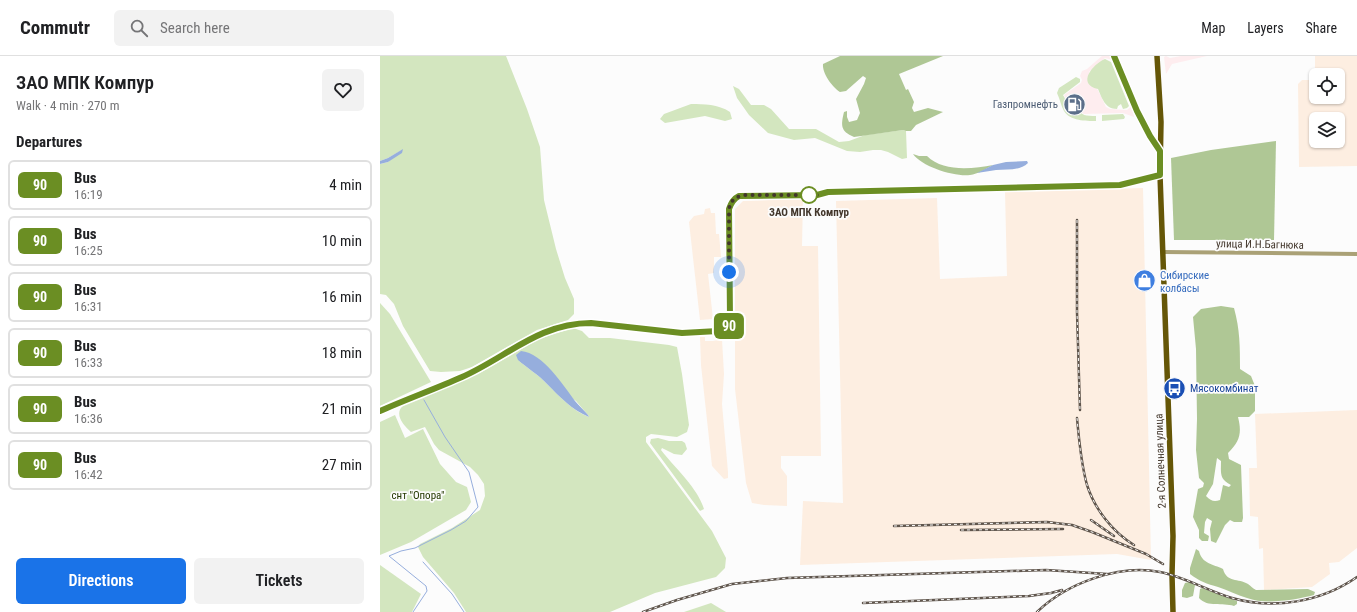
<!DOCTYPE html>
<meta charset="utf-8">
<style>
body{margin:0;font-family:"Roboto Condensed",sans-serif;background:#f2f2f2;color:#202124;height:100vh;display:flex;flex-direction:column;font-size:15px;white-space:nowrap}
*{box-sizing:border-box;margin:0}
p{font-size:13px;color:#757577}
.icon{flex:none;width:22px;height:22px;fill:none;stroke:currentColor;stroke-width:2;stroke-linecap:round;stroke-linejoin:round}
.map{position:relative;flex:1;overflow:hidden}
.details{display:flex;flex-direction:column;background:#fff;width:380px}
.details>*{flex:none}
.badge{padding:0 8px;border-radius:6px;font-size:14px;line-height:26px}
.tools{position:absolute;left:929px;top:12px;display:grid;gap:8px}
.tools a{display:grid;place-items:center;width:36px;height:36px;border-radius:6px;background:#fff;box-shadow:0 1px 3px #0004;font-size:20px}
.you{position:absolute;width:20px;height:20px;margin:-10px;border:3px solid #fff;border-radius:50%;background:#1a73e8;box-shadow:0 0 0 6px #1a73e833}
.map>.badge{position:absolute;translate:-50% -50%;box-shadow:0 0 0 2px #fff}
h2{padding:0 16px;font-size:15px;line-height:36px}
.round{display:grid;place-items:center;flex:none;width:42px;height:42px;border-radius:6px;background:#f2f2f2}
.summary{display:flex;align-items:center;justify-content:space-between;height:68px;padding:0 16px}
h1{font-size:19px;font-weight:600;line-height:30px}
.action{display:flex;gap:8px;margin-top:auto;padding:8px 16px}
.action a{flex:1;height:46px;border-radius:6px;background:#1a73e8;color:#fff;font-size:16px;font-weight:600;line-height:46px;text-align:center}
.action a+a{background:#f2f2f2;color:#202124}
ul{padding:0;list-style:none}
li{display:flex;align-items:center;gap:12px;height:50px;margin:0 8px 6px;padding:0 8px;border:2px solid #e0e0e0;border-radius:6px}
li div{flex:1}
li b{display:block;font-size:15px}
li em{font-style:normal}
li .badge{min-width:44px;font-weight:700;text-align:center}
header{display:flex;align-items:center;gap:24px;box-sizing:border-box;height:56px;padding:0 20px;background:#fff;border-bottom:1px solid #e0e0e0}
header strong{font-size:19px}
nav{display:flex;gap:22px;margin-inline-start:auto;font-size:14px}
.search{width:280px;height:36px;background:#f2f2f2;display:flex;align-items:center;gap:10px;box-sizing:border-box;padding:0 14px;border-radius:6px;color:#757577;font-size:15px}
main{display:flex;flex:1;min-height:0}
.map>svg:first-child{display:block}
.commercial{fill:#feedef}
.built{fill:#fdeee1;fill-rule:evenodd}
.green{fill:#d3e6bf;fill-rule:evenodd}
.forest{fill:#afc795;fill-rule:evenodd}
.water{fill:#96aedd}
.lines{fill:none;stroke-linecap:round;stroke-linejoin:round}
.stream{stroke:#96aedd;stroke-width:1}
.minor{stroke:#aaa176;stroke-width:4}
.major{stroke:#655607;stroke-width:5.5}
.rail-casing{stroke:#5f554c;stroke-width:2.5}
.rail{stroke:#fcfcfc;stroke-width:1;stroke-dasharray:3;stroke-linecap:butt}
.line-casing{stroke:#fff;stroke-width:9}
.line{stroke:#6b8e23;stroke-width:6}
.walk{stroke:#42362b;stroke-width:4;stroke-dasharray:0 7.2}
.stop-dot{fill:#fff;stroke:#6b8e23;stroke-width:2}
.labels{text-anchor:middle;stroke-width:3.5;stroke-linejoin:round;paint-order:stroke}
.service-label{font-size:11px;fill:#4e5e75;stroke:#fcfcfc;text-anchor:end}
.stop-label{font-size:11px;font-weight:bold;fill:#42362b;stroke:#fcfcfc}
.street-label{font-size:11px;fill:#42362b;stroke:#fcfcfc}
.shop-label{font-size:11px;fill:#366cbe;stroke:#fcfcfc;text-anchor:start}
.transit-label{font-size:11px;fill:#164399;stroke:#fcfcfc;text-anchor:start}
.park-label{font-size:11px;fill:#243900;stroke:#fcfcfc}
</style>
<header>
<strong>Commutr</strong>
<div class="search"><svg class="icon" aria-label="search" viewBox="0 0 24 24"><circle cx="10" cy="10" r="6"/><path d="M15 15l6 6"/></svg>Search here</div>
<nav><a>Map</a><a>Layers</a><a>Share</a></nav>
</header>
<main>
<section class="details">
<div class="summary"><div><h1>ЗАО МПК Компур</h1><p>Walk · 4 min · 270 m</p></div><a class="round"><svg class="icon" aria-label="heart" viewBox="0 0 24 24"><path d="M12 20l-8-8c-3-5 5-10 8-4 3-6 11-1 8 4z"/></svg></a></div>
<h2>Departures</h2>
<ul>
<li><span class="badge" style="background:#6b8e23;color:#fff">90</span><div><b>Bus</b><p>16:19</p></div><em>4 min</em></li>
<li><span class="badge" style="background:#6b8e23;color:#fff">90</span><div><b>Bus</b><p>16:25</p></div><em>10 min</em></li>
<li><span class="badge" style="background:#6b8e23;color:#fff">90</span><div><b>Bus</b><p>16:31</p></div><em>16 min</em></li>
<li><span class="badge" style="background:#6b8e23;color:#fff">90</span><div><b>Bus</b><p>16:33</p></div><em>18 min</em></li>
<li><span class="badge" style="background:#6b8e23;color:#fff">90</span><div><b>Bus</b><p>16:36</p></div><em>21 min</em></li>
<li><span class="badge" style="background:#6b8e23;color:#fff">90</span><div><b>Bus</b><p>16:42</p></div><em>27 min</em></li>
</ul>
<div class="action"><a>Directions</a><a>Tickets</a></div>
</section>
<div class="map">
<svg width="977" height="556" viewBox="0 0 977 556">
<rect width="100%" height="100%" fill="#fcfcfc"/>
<g class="commercial">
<polygon points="722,0 731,0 733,4 725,2 709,16 726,51 730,53 747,54 752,50 754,61 743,57 704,58 701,56 694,43 687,46 684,39 701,27 702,24 700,20 702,15 707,13"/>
<polygon points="786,0 790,2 801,0 827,0 792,8 786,18 784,1"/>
</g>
<g class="built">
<path d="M 935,0 L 977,0 L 977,110 L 919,111 L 918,28 L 922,24 L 935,24 ZM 936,19 L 958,19 L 958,41 L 936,41 ZM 936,63 L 958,63 L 958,85 L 936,85 Z"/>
<polygon points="763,132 771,504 737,498 420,509 423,445 463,447 456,145 557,142 560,223 627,220 625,136"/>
<polygon points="423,143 422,190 438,190 441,400 401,400 401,412 407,420 407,450 384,449 372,447 366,427 355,333 355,153 363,145"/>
<polygon points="330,152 331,157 335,157 336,178 339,178 341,201 334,201 334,217 328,218 333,263 320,264 309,166 314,160 324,158 325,153"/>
<polygon points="320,281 325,281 325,285 333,285 342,283 344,318 342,348 348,416 348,422 344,423 332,410 321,309"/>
<polygon points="977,354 977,492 959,506 949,507 950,518 932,531 884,534 883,492 879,493 878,461 870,460 869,412 877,412 875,358"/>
</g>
<g class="green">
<polygon points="0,0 126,0 147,53 160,91 164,144 176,193 185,222 194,243 194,258 188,264 157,274 92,311 80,315 61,316 50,315 23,270 14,248 6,239 0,238 0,108 8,106 22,94 8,102 0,105"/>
<path d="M 725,3 L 731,6 L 749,50 L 747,52 L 743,53 L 741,48 L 738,50 L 737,53 C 725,53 722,42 718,33 C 696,28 713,8 725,3 Z"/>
<path d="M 696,21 L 700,23 L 700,26 L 683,39 L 691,53 L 697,51 C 701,60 706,60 716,60 L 716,65 C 706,65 690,65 684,55 C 681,50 680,43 677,37 L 679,32 Z"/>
<polygon points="353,30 359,33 371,49 384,49 391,53 409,73 436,73 459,86 469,85 485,79 523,74 526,75 527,102 522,103 508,96 501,94 493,94 480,96 467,95 435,82 414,84 388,77 369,59 357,42"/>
<path d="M 311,48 C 324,48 338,48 350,56 L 352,63 L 345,65 L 325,60 L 285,67 L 280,63 L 284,58 Z"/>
<polygon points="743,58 745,61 744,63 722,65 722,59"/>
<polygon points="0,247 10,258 51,326 0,350"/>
<path d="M 193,272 L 202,275 L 209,282 L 230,282 L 289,289 L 297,291 L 302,318 L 309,369 L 307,376 L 297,381 L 271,378 L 266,381 L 266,386 L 332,475 L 346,502 L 345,512 L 336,521 L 275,537 L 230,556 L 86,556 L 74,537 L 43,501 L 38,491 L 40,488 L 72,472 L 100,454 L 105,440 L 104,428 L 98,419 L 90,411 L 59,394 L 54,388 L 45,371 L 31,376 C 23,369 13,357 24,349 L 98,318 L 159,283 ZM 138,304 L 196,345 L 208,359 L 209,361 C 192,355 180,340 167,328 C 159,319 147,312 138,304 Z"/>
<polygon points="15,359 25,382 43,373 60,408 76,426 87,431 91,446 86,454 31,486 0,499 0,366"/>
<path d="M 278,382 L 289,385 L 302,385 L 305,387 L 307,393 L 302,399 L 294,398 L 282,392 L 281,394 C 294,411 318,432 324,453 L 320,455 L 270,387 L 271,383 Z"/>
<polygon points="0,509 41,538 32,556 0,556"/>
<polygon points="331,547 346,556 304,556"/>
</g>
<g class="forest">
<path d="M 460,0 L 563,0 L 519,18 L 526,34 L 528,33 L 534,46 L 532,52 L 534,56 L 548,52 L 563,56 L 536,69 L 531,75 L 526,75 L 523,74 L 474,81 C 460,75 461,69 464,56 L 467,55 L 467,61 L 469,66 L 477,64 L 480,57 L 476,43 L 484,28 L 486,22 L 483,20 L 466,35 L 460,36 C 452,31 442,17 443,8 Z"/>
<polygon points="896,85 894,184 794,184 791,102 831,94"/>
<path d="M 533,98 L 539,100 L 547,100 C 563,116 592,113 613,109 C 606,113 598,118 590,119 C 575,121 542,111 533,98 Z"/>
<path d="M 841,250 L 854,252 C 860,274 860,290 860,313 L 871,320 L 875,330 L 875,355 L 869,361 L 858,361 C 862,377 860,385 848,397 L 849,403 L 861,409 L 863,462 L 862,466 L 854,466 L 850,464 L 845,469 L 836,487 L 831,485 L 830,473 L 832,465 L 827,462 L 825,466 L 824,477 L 829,480 L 828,485 L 822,485 L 819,482 L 819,474 L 813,461 L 818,433 L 823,431 L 824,427 L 819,422 L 816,394 L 817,363 L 816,293 L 813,261 L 821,253 ZM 837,402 L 841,405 C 841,417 839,423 851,429 L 849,431 L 843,429 L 840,444 C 834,446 831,445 826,440 L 833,428 Z"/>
<path d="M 816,493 L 819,495 C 822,508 833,508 843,513 C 847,527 858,522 868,528 C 871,530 872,532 876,534 L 928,533 L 935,536 L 934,539 C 915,544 885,549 867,542 C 857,539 847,534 838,531 C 827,528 819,525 810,518 L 810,512 Z"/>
<polygon points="809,526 815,529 813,540 807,542 802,541 802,534 805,527"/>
<path d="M 822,532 L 857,545 L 857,548 L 854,550 C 842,546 828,552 819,542 L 820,533 Z"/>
</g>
<g class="water">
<polygon points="23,93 22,97 8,106 0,108 0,105 8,102"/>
<path d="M 647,105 L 648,107 C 640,115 627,113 616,114 C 610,115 603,116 597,117 L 613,109 L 626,106 Z"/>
<path d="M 141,295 C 163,297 183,329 195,345 C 199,350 204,354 208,359 L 209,361 C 192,354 180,341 167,328 C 159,319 147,312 138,304 L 136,299 Z"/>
</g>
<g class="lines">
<g class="stream">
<polyline points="43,506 72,538 84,556"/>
<polyline points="33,556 47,535 46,530 9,500 21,495 35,492 71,474 86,465 98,451 89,416 65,381 44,344"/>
</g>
<g class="minor">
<polyline points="783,196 977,198"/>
<path d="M 0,355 C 27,343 55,333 82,321 C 127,300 158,267 211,267 L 302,277 L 338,275 L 349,270 L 350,263 L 349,153 C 351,147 353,143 359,140 L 437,139 L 448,137 L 741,129 L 780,119"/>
</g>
<g class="major">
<path d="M 735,0 C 748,33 760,66 780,95"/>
<polyline points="777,0 781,66 780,119 793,480 792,519 793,556"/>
</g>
<defs>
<g id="rail">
<polyline points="697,164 697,256 700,354"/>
<path d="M 697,362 C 699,384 701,408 707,429 C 715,454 733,476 754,489"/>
<polyline points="711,464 734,480"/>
<polyline points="514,470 667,466 692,469 712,476 766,498 783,508"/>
<polyline points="581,474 683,473"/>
<polyline points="483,547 649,540 671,537 682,534"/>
<polyline points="263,556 297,544 352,528 407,522 666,514 727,518"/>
<path d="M 657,556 C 687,527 739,508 780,516 C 805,521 828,535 852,542 C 894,554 941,546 977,521"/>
</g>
</defs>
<use href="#rail" class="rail-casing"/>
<use href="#rail" class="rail"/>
</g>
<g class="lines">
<defs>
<path id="line" d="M 0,355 C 27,343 55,333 82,321 C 127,301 159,267 211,267 L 302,277 L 338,275 L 349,270 L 350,263 L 349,153 C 351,147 353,143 359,140 L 437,139 L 448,136 L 740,129 L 780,119 L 780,95 L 770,80 L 757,55 L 734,0"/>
</defs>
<use href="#line" class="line-casing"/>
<use href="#line" class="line"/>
<path class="walk" d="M 349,216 L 349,153 C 351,144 355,141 364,139 L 437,139 L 429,139"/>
</g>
<defs>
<symbol id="fuel-disc" viewBox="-11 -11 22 22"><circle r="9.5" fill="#5c6f8a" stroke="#fcfcfc"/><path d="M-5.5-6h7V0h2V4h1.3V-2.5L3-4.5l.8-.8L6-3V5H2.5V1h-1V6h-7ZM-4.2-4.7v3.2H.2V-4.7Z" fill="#fff"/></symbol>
<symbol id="shop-disc" viewBox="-11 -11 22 22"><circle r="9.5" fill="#3f7fe0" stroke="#fcfcfc"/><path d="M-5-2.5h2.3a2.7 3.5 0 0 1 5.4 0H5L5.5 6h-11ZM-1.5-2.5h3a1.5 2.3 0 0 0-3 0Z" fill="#fff"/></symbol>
<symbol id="bus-disc" viewBox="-11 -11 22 22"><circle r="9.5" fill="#1a4fb4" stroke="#fcfcfc"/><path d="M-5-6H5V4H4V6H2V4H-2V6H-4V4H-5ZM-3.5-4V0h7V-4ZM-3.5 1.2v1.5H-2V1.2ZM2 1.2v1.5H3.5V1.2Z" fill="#fff"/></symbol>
</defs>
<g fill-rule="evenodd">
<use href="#fuel-disc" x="682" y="36" width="25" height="25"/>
<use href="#shop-disc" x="752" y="212" width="25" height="25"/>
<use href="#bus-disc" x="782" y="320" width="25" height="25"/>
</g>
<circle class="stop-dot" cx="429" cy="139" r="8"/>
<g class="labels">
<g class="service-label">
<text x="678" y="52">Газпромнефть</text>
</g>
<g class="stop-label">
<text x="429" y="160">ЗАО МПК Компур</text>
</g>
<g class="street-label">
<text transform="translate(880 188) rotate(1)" y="4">улица И.Н.Багнюка</text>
<text transform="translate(780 405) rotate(-92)" y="4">2-я Солнечная улица</text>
</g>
<g class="shop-label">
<text x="780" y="223">Сибирские<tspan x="780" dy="13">колбасы</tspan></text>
</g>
<g class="transit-label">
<text x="810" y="336">Мясокомбинат</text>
</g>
<g class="park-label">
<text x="38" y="443">снт "Опора"</text>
</g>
</g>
</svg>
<div class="tools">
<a><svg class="icon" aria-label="locate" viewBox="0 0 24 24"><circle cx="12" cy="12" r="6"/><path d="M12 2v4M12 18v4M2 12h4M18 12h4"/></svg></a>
<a><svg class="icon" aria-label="layers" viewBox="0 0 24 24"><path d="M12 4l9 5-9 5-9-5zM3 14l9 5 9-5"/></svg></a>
</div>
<div class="you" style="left:349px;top:216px"></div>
<b class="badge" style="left:349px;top:270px;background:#6b8e23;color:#fff">90</b>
</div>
</main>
